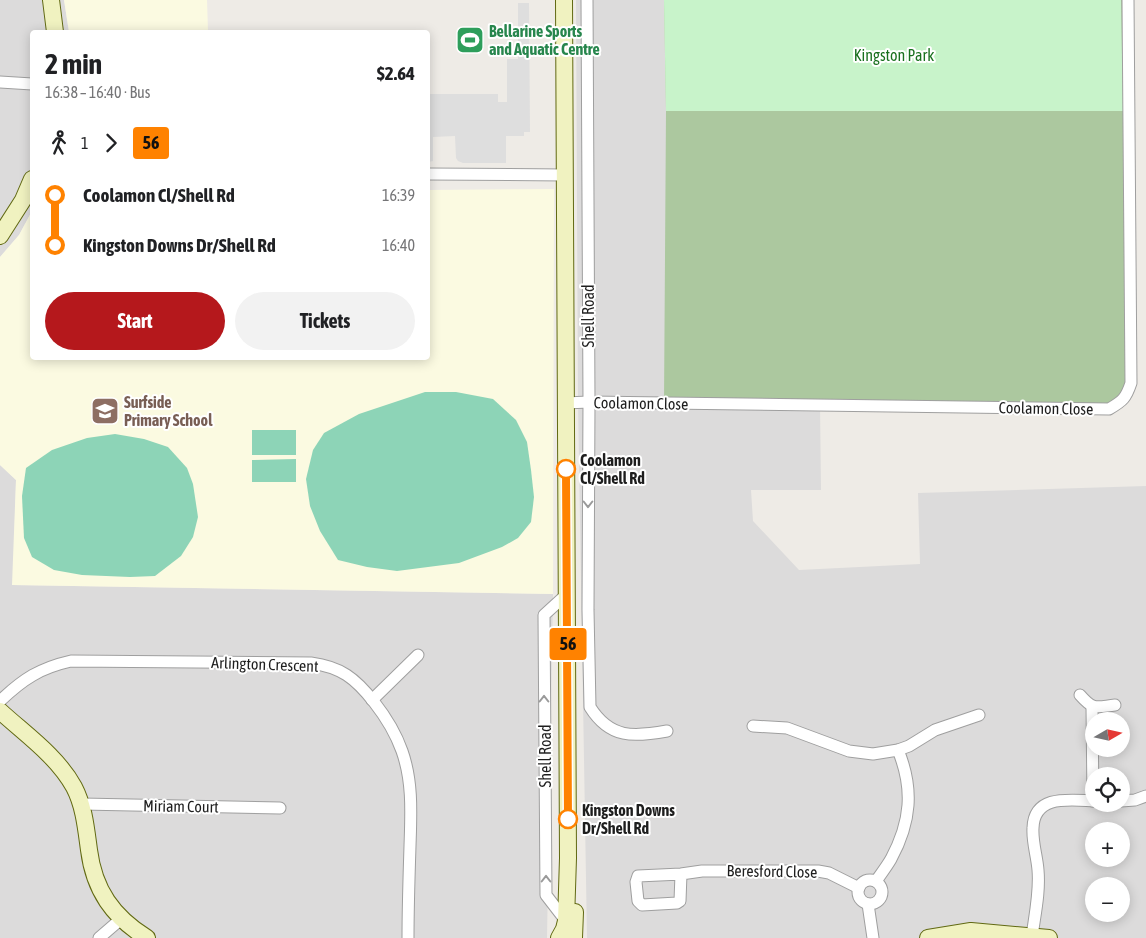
<!DOCTYPE html>
<meta charset="utf-8">
<style>
body{margin:0;font-family:"Asap Condensed",sans-serif;background:#f2f2f2;color:#202124;height:100vh;display:flex;flex-direction:column;font-size:19px;white-space:nowrap}
*{box-sizing:border-box;margin:0}
p{font-size:16px;color:#757577}
.icon{flex:none;width:28px;height:28px;fill:none;stroke:currentColor;stroke-width:2;stroke-linecap:round;stroke-linejoin:round}
.map{position:relative;flex:1;overflow:hidden}
.sheet{position:absolute;left:30px;top:30px;width:400px;height:330px;display:flex;flex-direction:column;background:#fff;border-radius:5px;box-shadow:0 2px 12px #0003}
.sheet>*{flex:none}
.badge{padding:0 10px;border-radius:4px;font-size:18px;line-height:32px}
.needle{width:32px;rotate:81deg}
.buttons{position:absolute;left:1085px;top:712px;display:grid;gap:10px}
.buttons a{display:grid;place-items:center;width:45px;height:45px;border-radius:50%;background:#fff;box-shadow:0 2px 12px #0003;font-size:25px}
.map>.badge{position:absolute;translate:-50% -50%;box-shadow:0 0 0 2px #fff}
.legs{display:flex;align-items:center;gap:8px;height:55px;padding:0 15px;font-size:16px}
.legs p{margin-inline-start:auto}
.head{display:flex;align-items:center;justify-content:space-between;height:85px;padding:0 15px}
h1{font-size:28px;font-weight:700;line-height:38px}
.cta{display:flex;gap:10px;margin-top:auto;padding:10px 15px}
.cta a{flex:1;height:58px;border-radius:30px;background:#b5181c;color:#fff;font-size:20px;font-weight:700;line-height:58px;text-align:center}
.cta a+a{background:#f2f2f2;color:#202124}
ul{padding:0 15px;list-style:none}
li{display:flex;align-items:center;gap:18px;height:50px;font-size:19px}
li i{display:grid;place-items:center;width:8px;height:100%;margin:0 6px;background:currentColor}
li i::after{content:'';width:12px;height:12px;margin:-6px;border:4px solid;border-radius:50%;background:#fff}
li p{margin-inline-start:auto}
li:first-child i{background:linear-gradient(#0000 50%,currentColor 0)}
li:last-child i{background:linear-gradient(currentColor 50%,#0000 0)}
.map>svg:first-child{display:block}
.residential{fill:#dcdbdb;fill-rule:evenodd}
.education{fill:#fbfae1}
.forest{fill:#acc89f}
.park{fill:#c8f3ca}
.pitch{fill:#8dd4b7}
.parking{fill:#dedede}
.lines{fill:none;stroke-linecap:round;stroke-linejoin:round}
.street-casing{stroke:#9f9f9f;stroke-width:13}
.secondary-casing{stroke:#616912;stroke-width:18}
.street{stroke:#fff;stroke-width:11}
.secondary{stroke:#f0f2c0;stroke-width:16}
.oneway{stroke:#9a9a9a}
.line-1-casing{stroke:#fff;stroke-width:11}
.line-1{stroke:#ff8200;stroke-width:8}
.stop-1-dot{fill:#fff;stroke:#ff8200;stroke-width:2.5}
.labels{text-anchor:middle;stroke-width:4;stroke-linejoin:round;paint-order:stroke}
.leisure-label{font-size:16px;font-weight:bold;fill:#27864d;stroke:#fff;text-anchor:start}
.park-label{font-size:16px;fill:#19701e;stroke:#fff}
.street-label{font-size:16px;fill:#1e1e1e;stroke:#fff}
.education-label{font-size:16px;font-weight:bold;fill:#785e54;stroke:#fff;text-anchor:start}
.stop-label{font-size:16px;font-weight:bold;fill:#1e1e1e;stroke:#fff;text-anchor:start}
</style>
<div class="map">
<svg width="1146" height="938" viewBox="0 0 1146 938">
<rect width="100%" height="100%" fill="#eeebe6"/>
<g class="residential">
<polygon points="0,0 64,0 69,32 32,32 32,211 19,235 0,257"/>
<path d="M 576,0 L 664,0 L 666,111 L 820,405 L 821,490 L 751,490 L 753,521 L 799,570 L 920,564 L 918,493 L 1146,486 L 1146,938 L 587,938 L 578,402 ZM 1094,721 L 1121,721 L 1121,749 L 1094,749 ZM 1094,776 L 1121,776 L 1121,804 L 1094,804 ZM 1094,831 L 1121,831 L 1121,859 L 1094,859 ZM 1094,886 L 1121,886 L 1121,914 L 1094,914 Z"/>
<polygon points="0,465 16,480 13,585 553,594 547,938 0,938"/>
</g>
<g class="education">
<polygon points="64,0 207,0 208,32 69,32"/>
<polygon points="554,189 553,594 12,585 16,480 0,465 0,257 19,235 32,211 32,358 428,358 428,190"/>
</g>
<polygon class="forest" points="664,0 1122,0 1123,111 1131,383 1109,409 664,403 666,111"/>
<polygon class="park" points="664,0 1121,0 1123,111 666,111"/>
<g class="pitch">
<polygon points="425,392 456,392 493,399 516,420 527,442 531,470 534,497 531,522 518,538 502,547 459,563 397,571 367,567 338,560 320,531 310,506 306,479 313,450 324,433 359,414"/>
<rect x="252" y="430" width="44" height="25"/>
<polygon points="115,434 144,439 168,447 187,468 193,484 198,517 193,537 181,556 155,576 130,577 82,575 54,570 32,557 24,538 22,496 26,468 52,450 87,438"/>
<polygon points="296,459 296,482 252,482 252,460"/>
</g>
<polygon class="parking" points="518,3 529,3 530,132 524,132 524,136 506,136 506,163 463,163 458,161 456,158 455,136 433,137 433,161 428,162 428,94 498,94 498,102 507,102 507,59 518,59"/>
<g class="lines">
<defs>
<g id="street">
<path d="M 587,0 L 589,402 L 588,610 L 590,707 C 610,739 634,737 667,731"/>
<polyline points="0,82 32,84"/>
<polyline points="428,174 565,175"/>
<path d="M 565,403 L 589,402 L 1109,409 C 1123,401 1126,398 1131,383 L 1128,0"/>
<path d="M 1080,695 C 1094,711 1096,707 1115,705"/>
<polyline points="372,700 418,655"/>
<path d="M 0,701 C 23,679 40,668 71,661 L 311,663 C 341,667 355,678 374,702 C 385,716 396,734 402,751 C 413,782 411,814 410,846 C 409,877 408,907 408,938"/>
<polyline points="1092,707 1093,801"/>
<polyline points="753,726 787,728 849,751 873,754 898,750 909,746 935,730 979,715"/>
<polyline points="1121,801 1135,800 1146,796"/>
<polyline points="82,804 280,808"/>
<polyline points="681,874 680,901 677,903 642,905 638,901 636,882 638,876 681,874 702,871 818,871 829,873 859,888"/>
<circle cx="870" cy="892" r="12"/>
<path d="M 876,881 C 881,874 887,866 891,859 C 911,822 914,789 898,750"/>
<polyline points="868,904 873,938"/>
<polyline points="566,921 546,895 544,615 567,594"/>
<path d="M 1032,936 C 1035,914 1040,892 1038,870 C 1037,856 1032,842 1033,828 C 1034,794 1070,800 1094,801"/>
<polyline points="99,938 121,919"/>
</g>
<g id="secondary">
<polyline points="51,0 55,32"/>
<polyline points="0,236 23,200 32,179"/>
<path d="M 0,711 C 25,734 57,756 74,787 C 84,806 86,828 89,850 C 94,890 113,917 147,938"/>
<polyline points="559,938 564,929 566,921 568,858 564,0"/>
<polyline points="574,938 575,912"/>
<polyline points="928,938 971,931 1049,938"/>
</g>
</defs>
<use href="#street" class="street-casing"/>
<use href="#secondary" class="secondary-casing"/>
<use href="#street" class="street"/>
<use href="#secondary" class="secondary"/>
</g>
<defs><path id="oneway-chevron" d="M-2-3.5L2.5 0L-2 3.5" fill="none" stroke-width="1.6" stroke-linecap="round" stroke-linejoin="round" transform="scale(1.25)"/></defs>
<g class="oneway">
<use href="#oneway-chevron" transform="translate(588 504) rotate(90)"/>
<use href="#oneway-chevron" transform="translate(544 699) rotate(-90)"/>
<use href="#oneway-chevron" transform="translate(546 879) rotate(-90)"/>
</g>
<g class="lines">
<defs>
<polyline id="line-1" points="566,469 568,819"/>
</defs>
<use href="#line-1" class="line-1-casing"/>
<use href="#line-1" class="line-1"/>
</g>
<defs>
<symbol id="stadium-square" viewBox="-11 -11 22 22"><rect x="-9" y="-9" width="18" height="18" rx="4" fill="#2e9e5b" stroke="#fff"/><path d="M0-5a6.5 5 0 1 0 0 10a6.5 5 0 1 0 0-10ZM-3.5-1.8h7v3.6h-7Z" fill="#fff"/></symbol>
<symbol id="school-square" viewBox="-11 -11 22 22"><rect x="-9" y="-9" width="18" height="18" rx="4" fill="#8d6e63" stroke="#fff"/><path d="M0-5L7-2L0 1L-7-2ZM-4 1L0 2.5L4 1V4Q0 6-4 4Z" fill="#fff"/></symbol>
</defs>
<g fill-rule="evenodd">
<use href="#stadium-square" x="454" y="24" width="32" height="32"/>
<use href="#school-square" x="89" y="395" width="32" height="32"/>
</g>
<g class="stop-1-dot">
<circle cx="566" cy="469" r="9"/>
<circle cx="568" cy="819" r="9"/>
</g>
<g class="labels">
<g class="leisure-label">
<text x="489" y="37">Bellarine Sports<tspan x="489" dy="18">and Aquatic Centre</tspan></text>
</g>
<g class="park-label">
<text x="894" y="61">Kingston Park</text>
</g>
<g class="street-label">
<text transform="translate(588 316) rotate(-90)" y="6">Shell Road</text>
<text transform="translate(641 403) rotate(1)" y="6">Coolamon Close</text>
<text transform="translate(1046 408) rotate(1)" y="6">Coolamon Close</text>
<text transform="translate(265 664) rotate(2)" y="6">Arlington Crescent</text>
<text transform="translate(545 756) rotate(-90)" y="6">Shell Road</text>
<text transform="translate(181 806) rotate(1)" y="6">Miriam Court</text>
<text transform="translate(772 871) rotate(1)" y="6">Beresford Close</text>
</g>
<g class="education-label">
<text x="124" y="408">Surfside<tspan x="124" dy="18">Primary School</tspan></text>
</g>
<g class="stop-label">
<text x="580" y="466">Coolamon<tspan x="580" dy="18">Cl/Shell Rd</tspan></text>
<text x="582" y="816">Kingston Downs<tspan x="582" dy="18">Dr/Shell Rd</tspan></text>
</g>
</g>
</svg>
<div class="buttons">
<a><svg class="needle" viewBox="-14 -14 28 28"><path d="M0-13l5 13h-10z" fill="#e53935"/><path d="M0 13l5-13h-10z" fill="#757577"/></svg></a>
<a><svg class="icon" aria-label="locate" viewBox="0 0 24 24"><circle cx="12" cy="12" r="6"/><path d="M12 2v4M12 18v4M2 12h4M18 12h4"/></svg></a>
<a>+</a>
<a>−</a>
</div>
<b class="badge" style="left:568px;top:644px;background:#ff8200;color:#111">56</b>
<section class="sheet">
<div class="head"><div><h1>2 min</h1><p>16:38 – 16:40 · Bus</p></div><b>$2.64</b></div>
<div class="legs"><svg class="icon" aria-label="walk" viewBox="0 0 24 24"><circle cx="13" cy="4" r="2"/><path d="M13 8l-2 6 4 7M11 14l-3 7M7 12l3-4h3l4 4"/></svg>1<svg class="icon" aria-label="forward" viewBox="0 0 24 24"><path d="M9 5l7 7-7 7"/></svg><b class="badge" style="background:#ff8200;color:#111">56</b></div>
<ul>
<li><i style="color:#ff8200"></i><b>Coolamon Cl/Shell Rd</b><p>16:39</p></li>
<li><i style="color:#ff8200"></i><b>Kingston Downs Dr/Shell Rd</b><p>16:40</p></li>
</ul>
<div class="cta"><a>Start</a><a>Tickets</a></div>
</section>
</div>
